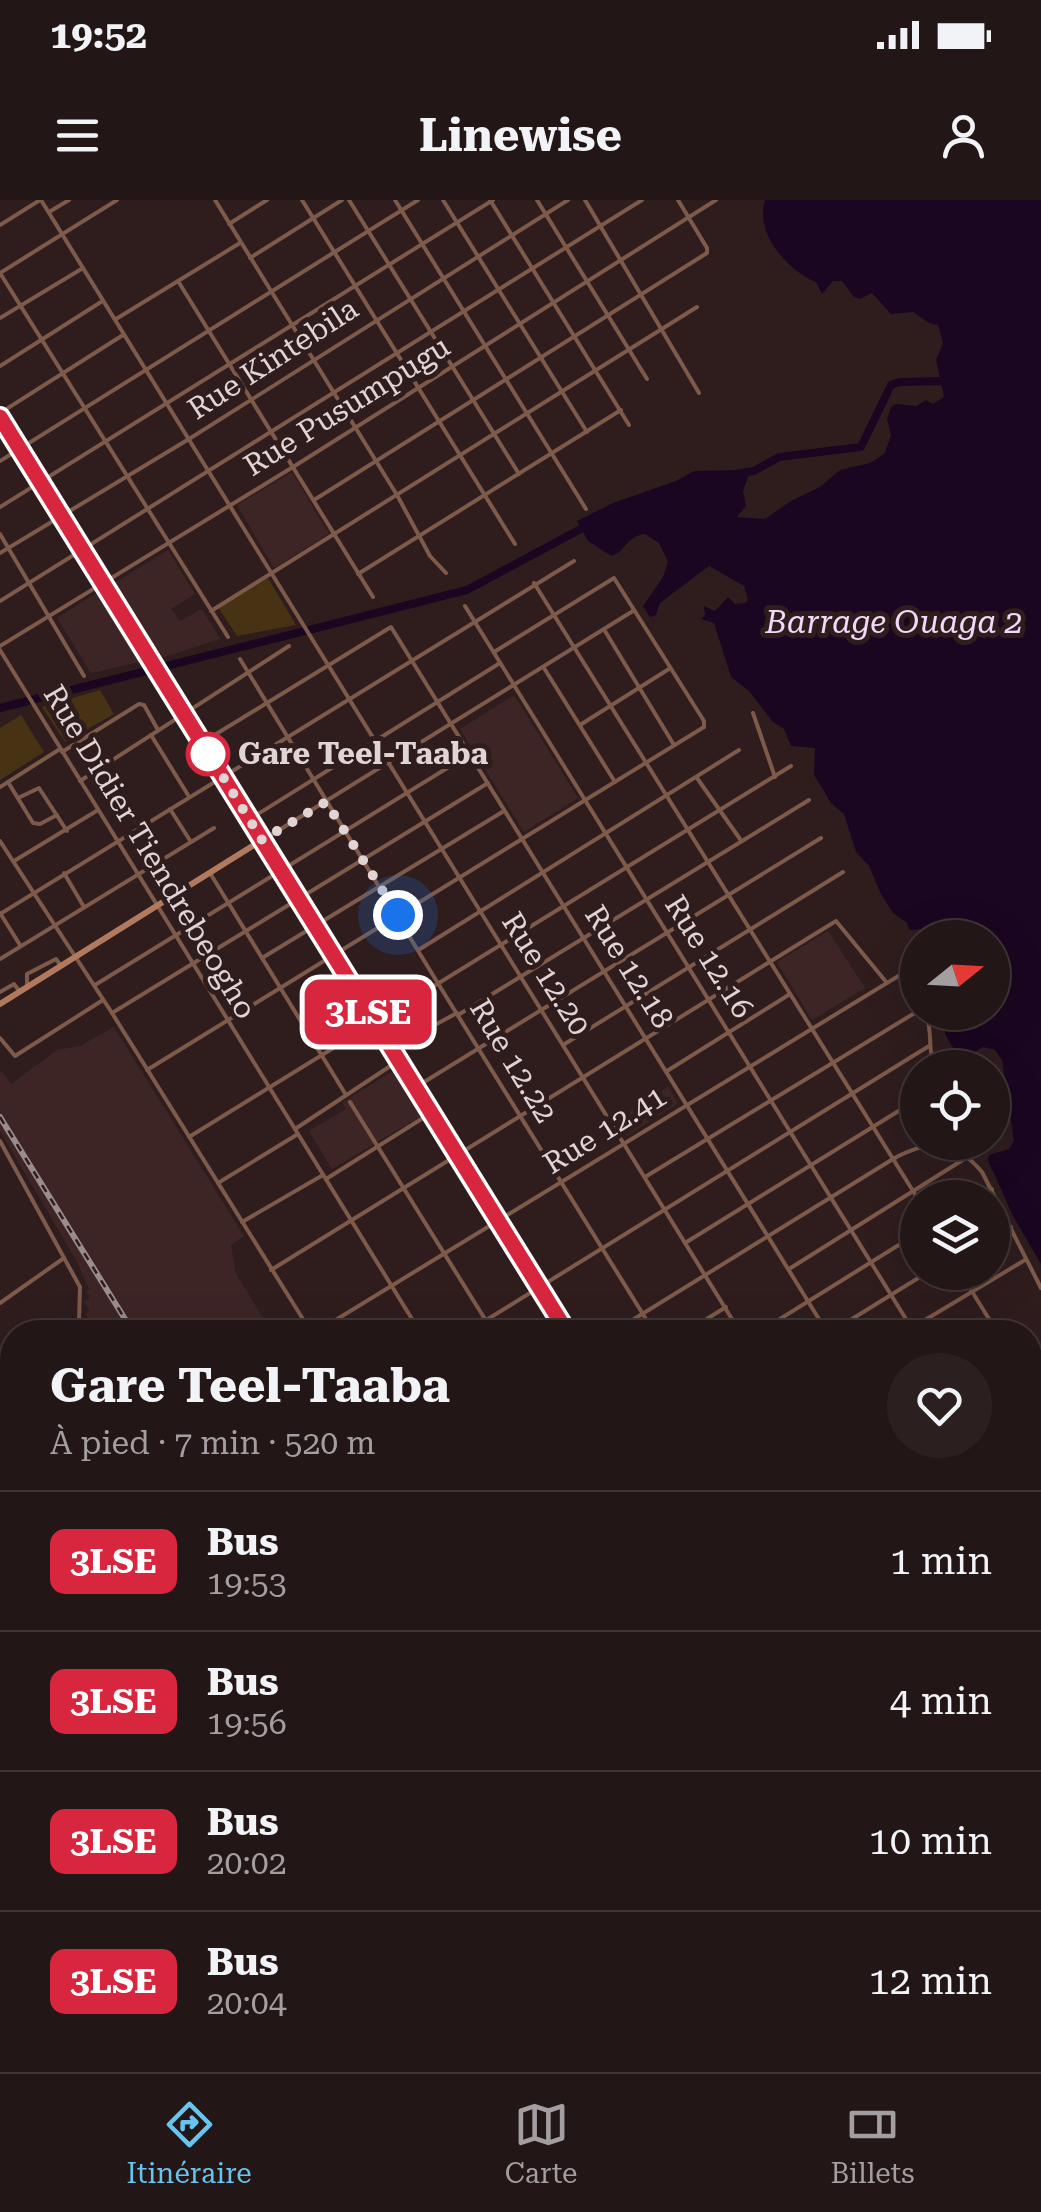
<!DOCTYPE html>
<html lang="fr">
<meta charset="utf-8">
<style>
body{margin:0;font-family:"Roboto Serif",serif;background:#2b1f1f;color:#f1f3f6;height:100vh;display:flex;flex-direction:column;font-size:38px;white-space:nowrap}
*{box-sizing:border-box;margin:0}
p{font-size:32px;color:#a39fa1}
.icon{flex:none;width:55px;height:55px;fill:none;stroke:currentColor;stroke-width:2;stroke-linecap:round;stroke-linejoin:round}
.map{position:relative;flex:1;overflow:hidden}
.side{position:absolute;left:0px;top:1120px;width:1042px;height:752px;display:flex;flex-direction:column;background:#231616;border-radius:40px 40px 0 0;box-shadow:0 10px 40px #0002,0 0 0 2px #403535}
.side>*{flex:none}
.badge{padding:0 20px;border-radius:15px;font-size:35px;line-height:65px}
.needle{width:65px;rotate:72deg}
.buttons{position:absolute;left:900px;top:720px;display:grid;gap:20px}
.buttons a{display:grid;place-items:center;width:110px;height:110px;border-radius:50%;background:#231616;box-shadow:0 10px 40px #0002,0 0 0 2px #403535;font-size:50px}
.you{position:absolute;width:50px;height:50px;margin:-25px;border:8px solid #fff;border-radius:50%;background:#1a73e8;box-shadow:0 0 0 15px #1a73e833}
.map>.badge{position:absolute;translate:-50% -50%;box-shadow:0 0 0 5px #fff}
.round{display:grid;place-items:center;flex:none;width:105px;height:105px;border-radius:52px;background:#2b1f1f}
.head{display:flex;align-items:center;justify-content:space-between;height:170px;padding:0 50px}
h1{font-size:48px;font-weight:700;line-height:75px}
ul{padding:0;list-style:none}
li{display:flex;align-items:center;gap:30px;height:140px;padding:0 50px;border-top:2px solid #403535}
li div{flex:1}
li b{display:block;font-size:38px}
li em{font-style:normal}
li .badge{min-width:110px;font-weight:700;text-align:center}
.status{display:flex;justify-content:space-between;align-items:center;height:70px;padding:0 50px;background:#231616;direction:ltr}
.status svg{height:28px;fill:currentColor}
header{display:flex;justify-content:space-between;align-items:center;height:130px;padding:0 50px;background:#231616;font-size:45px;font-weight:700}
.menu{display:flex;justify-content:space-around;align-items:center;height:140px;border-top:2px solid #403535;background:#231616;font-size:28px;color:#a39fa1}
.menu a{display:grid;justify-items:center;gap:5px}
.menu .current{color:#66c4ef}
.map>svg:first-child{display:block}
.built{fill:#3d2526}
.green{fill:#473213}
.water{fill:#1a0620}
.lines{fill:none;stroke-linecap:round;stroke-linejoin:round}
.stream{stroke:#1a0620;stroke-width:2.5}
.canal{stroke:#1a0620;stroke-width:5}
.river{stroke:#1a0620;stroke-width:8}
.street-tunnel{stroke:#4a3839;stroke-width:4;stroke-dasharray:4 2;stroke-linecap:butt}
.street{stroke:#7d5a4a;stroke-width:4}
.secondary{stroke:#b1795e;stroke-width:6}
.primary{stroke:#d8916e;stroke-width:9}
.highway{stroke:#fda67c;stroke-width:10}
.rail-casing{stroke:#9b8c8c;stroke-width:6}
.rail{stroke:#2f1d1e;stroke-width:2.5;stroke-dasharray:8;stroke-linecap:butt}
.line-casing{stroke:#fff;stroke-width:22}
.line{stroke:#d7263d;stroke-width:15}
.walk{stroke:#e1d4d4;stroke-width:10;stroke-dasharray:0 18}
.stop-dot{fill:#fff;stroke:#d7263d;stroke-width:5}
.labels{text-anchor:middle;stroke-width:10;stroke-linejoin:round;paint-order:stroke}
.street-label{font-size:30px;fill:#e1d4d4;stroke:#2f1d1e}
.stop-label{font-size:30px;font-weight:bold;fill:#e1d4d4;stroke:#2f1d1e;text-anchor:start}
.water-label{font-size:32px;font-style:italic;fill:#f2d8fa;stroke:#2f1d1e}
</style>
<div class="status"><b>19:52</b><svg viewBox="0 0 49 12"><path d="M0 12V9h3v3zM5 12V6h3v6zM10 12V3h3v9zM15 12V0h3v12zM26 1h20v11H26zM47 4h2v5h-2z"/></svg></div>
<header><svg class="icon" aria-label="menu" viewBox="0 0 24 24"><path d="M4 6h16M4 12h16M4 18h16"/></svg>Linewise<svg class="icon" aria-label="person" viewBox="0 0 24 24"><circle cx="12" cy="8" r="4"/><path d="M4 21q1-7 8-7t8 7"/></svg></header>
<div class="map">
<svg width="1041" height="1872" viewBox="0 0 1041 1872">
<rect width="100%" height="100%" fill="#2f1d1e"/>
<g class="built">
<polygon points="292,272 329,334 274,368 237,305"/>
<polygon points="168,350 195,394 171,409 180,421 202,409 220,439 158,459 113,384"/>
<polygon points="101,390 144,461 91,473 57,418"/>
<polygon points="514,495 578,598 524,632 460,529"/>
<polygon points="828,731 865,788 812,820 777,762"/>
<polygon points="114,827 244,1036 231,1045 236,1074 272,1132 96,1132 85,1114 90,1111 84,1102 90,1098 86,1091 89,1089 76,1060 0,931 0,873 2,871 11,884 57,850 80,846"/>
<polygon points="396,869 423,915 332,969 309,931 346,909 343,902"/>
<polygon points="668,887 678,903 627,936 617,920"/>
<polygon points="0,1441 12,1463 12,1860 197,1860 177,1872 0,1872"/>
<polygon points="488,1860 646,1860 628,1872 507,1872"/>
</g>
<g class="green">
<polygon points="268,378 296,425 237,436 218,407"/>
<polygon points="100,490 114,514 65,542 42,507"/>
<polygon points="21,515 44,552 0,580 0,528"/>
</g>
<path class="water" d="M 765,0 L 1041,0 L 1041,1064 L 1013,1016 L 988,960 L 989,955 L 1009,949 L 1014,941 L 1002,860 L 995,850 L 983,847 L 968,856 L 958,856 L 945,834 L 944,813 L 992,812 L 992,738 L 928,737 L 920,729 L 910,730 L 906,722 L 893,713 L 881,694 L 869,666 L 856,652 L 844,614 L 831,603 L 814,575 L 815,548 L 791,546 L 784,529 L 773,522 L 749,491 L 731,477 L 714,423 L 701,419 L 705,415 L 704,406 L 715,411 L 728,397 L 735,404 L 745,403 L 748,400 L 744,386 L 709,366 L 660,403 L 656,415 L 650,417 L 643,406 L 663,377 L 668,362 L 659,343 L 645,334 C 626,336 625,353 611,356 L 588,341 L 577,321 L 613,303 L 676,281 L 694,271 L 744,270 L 748,277 L 743,291 L 746,306 L 737,317 L 765,319 L 791,301 L 820,287 L 840,270 L 870,263 L 885,253 L 891,235 L 887,219 L 891,207 L 896,204 L 916,206 L 926,200 L 933,204 L 944,197 L 936,160 L 943,143 L 938,125 L 929,123 L 913,112 L 891,114 L 872,93 L 860,99 L 854,97 L 842,81 L 833,81 L 822,94 L 816,82 C 788,71 754,33 765,0 Z"/>
<g class="lines">
<polyline class="stream" points="0,1751 12,1743"/>
<polyline class="canal" points="1030,1586 1041,1597"/>
<g class="river">
<polyline points="739,273 754,271 779,257 861,247 891,185 900,182 946,181"/>
<polyline points="0,508 467,390 590,324"/>
</g>
<path class="street-tunnel" d="M 50,1130 C 66,1119 82,1119 98,1132"/>
<g class="street">
<polyline points="41,0 740,1132"/>
<polyline points="215,0 397,295 430,356 446,373"/>
<polyline points="302,0 515,344"/>
<polyline points="349,0 519,274"/>
<polyline points="395,0 586,309"/>
<polyline points="443,0 587,232"/>
<polyline points="490,0 629,225"/>
<polyline points="537,0 647,179"/>
<polyline points="585,0 699,193"/>
<polyline points="49,12 69,0"/>
<polyline points="229,24 267,0"/>
<polyline points="0,25 40,0"/>
<polyline points="250,58 342,0"/>
<polyline points="0,73 228,437"/>
<polyline points="0,73 117,0"/>
<polyline points="178,81 373,397"/>
<polyline points="0,118 83,68"/>
<polyline points="116,119 240,43"/>
<polyline points="0,166 101,102"/>
<polyline points="0,213 123,135"/>
<polyline points="0,261 418,0"/>
<polyline points="314,300 707,53 707,48 678,0"/>
<polyline points="0,307 493,0"/>
<polyline points="0,334 84,476"/>
<polyline points="0,353 189,239 568,0"/>
<polyline points="358,374 621,210"/>
<polyline points="534,383 918,999"/>
<polyline points="0,401 642,0"/>
<polyline points="465,406 914,1132"/>
<polyline points="211,411 697,107"/>
<polyline points="605,431 674,545"/>
<polyline points="0,446 293,267 716,0"/>
<polyline points="0,450 420,1132"/>
<path d="M 240,459 C 376,684 515,909 654,1132"/>
<polyline points="544,468 615,582"/>
<polyline points="753,513 775,577"/>
<polyline points="580,525 669,469"/>
<polyline points="151,535 188,595"/>
<polyline points="203,542 391,427 827,1132"/>
<polyline points="62,552 139,504 144,505 158,530"/>
<polyline points="103,566 139,626"/>
<polyline points="697,578 740,639"/>
<polyline points="80,581 289,446"/>
<polyline points="8,582 33,623 40,624 57,615"/>
<polyline points="0,587 60,549"/>
<polyline points="18,598 39,588 67,631"/>
<polyline points="170,609 191,642"/>
<polyline points="250,619 500,463"/>
<polyline points="263,640 633,411"/>
<polyline points="0,641 112,813 311,1132"/>
<polyline points="14,661 98,610"/>
<polyline points="64,673 84,707"/>
<polyline points="210,673 346,895"/>
<polyline points="0,713 20,745"/>
<polyline points="0,714 574,361"/>
<polyline points="420,749 739,550"/>
<polyline points="262,758 504,611"/>
<polyline points="0,759 214,628"/>
<polyline points="95,785 470,554"/>
<polyline points="27,786 27,774 56,759 61,766"/>
<polyline points="0,792 14,784 20,792"/>
<path d="M 925,812 C 934,832 926,849 936,868"/>
<polyline points="112,813 488,583"/>
<polyline points="458,815 809,600"/>
<polyline points="431,827 457,813"/>
<polyline points="0,838 15,856 103,800"/>
<polyline points="563,845 843,672"/>
<polyline points="147,870 704,527 704,521 614,378 494,452"/>
<polyline points="667,871 790,794"/>
<polyline points="416,887 821,638"/>
<polyline points="350,902 493,1132"/>
<polyline points="295,929 398,861"/>
<polyline points="189,937 791,566"/>
<polyline points="0,941 80,1087 79,1122"/>
<polyline points="645,977 918,811"/>
<polyline points="326,979 431,913"/>
<polyline points="218,983 298,934"/>
<polyline points="977,998 992,989"/>
<polyline points="242,1022 323,975"/>
<polyline points="992,1034 1011,1027"/>
<polyline points="685,1043 918,899"/>
<polyline points="789,1069 969,956"/>
<polyline points="271,1070 836,721 887,783"/>
<polyline points="960,1072 997,1132"/>
<polyline points="0,1103 64,1058"/>
<polyline points="44,1132 50,1130"/>
<polyline points="316,1132 918,764"/>
<polyline points="467,1132 929,846"/>
<path d="M 613,1132 L 893,959 C 930,939 954,939 982,972 L 1041,1088"/>
<polyline points="686,1132 726,1107"/>
<polyline points="759,1132 918,1033"/>
<polyline points="831,1132 928,1072"/>
<polyline points="905,1132 1025,1060"/>
<polyline points="977,1132 992,1123"/>
<polyline points="1030,1146 1032,1145"/>
<polyline points="0,1150 12,1143"/>
<polyline points="1030,1184 1041,1202"/>
<polyline points="1030,1235 1041,1228"/>
<polyline points="0,1255 12,1247"/>
<polyline points="1030,1280 1041,1273"/>
<polyline points="0,1296 5,1294 11,1304"/>
<polyline points="0,1309 0,1312"/>
<polyline points="1030,1322 1041,1339"/>
<polyline points="1030,1323 1041,1315"/>
<polyline points="1030,1451 1041,1444"/>
<polyline points="1030,1462 1041,1481"/>
<polyline points="0,1507 12,1500"/>
<polyline points="0,1550 12,1558"/>
<polyline points="1030,1551 1041,1555"/>
<polyline points="0,1783 12,1804"/>
<polyline points="46,1860 53,1872"/>
<polyline points="353,1860 360,1872"/>
<polyline points="442,1860 449,1872"/>
<polyline points="935,1860 935,1872"/>
<polyline points="1018,1860 1026,1872"/>
<polyline points="865,1872 886,1860"/>
<polyline points="894,1872 894,1860"/>
</g>
<g class="secondary">
<polyline points="0,218 567,1132"/>
<polyline points="0,804 262,640"/>
<polyline points="1030,1603 1041,1596"/>
<polyline points="974,1860 976,1872"/>
<polyline points="636,1872 654,1860"/>
</g>
<g class="primary">
<polyline points="0,1691 12,1684"/>
<polyline points="245,1860 252,1872"/>
<polyline points="177,1872 197,1860"/>
</g>
<g class="highway">
<polyline points="0,1440 12,1463"/>
<polyline points="475,1860 494,1872"/>
</g>
<defs>
<polyline id="rail" points="0,917 133,1132"/>
</defs>
<use href="#rail" class="rail-casing"/>
<use href="#rail" class="rail"/>
</g>
<g class="lines">
<defs>
<polyline id="line" points="0,217 567,1132"/>
</defs>
<use href="#line" class="line-casing"/>
<use href="#line" class="line"/>
<polyline class="walk" points="208,554 202,543 262,640 326,602 398,715"/>
</g>
<circle class="stop-dot" cx="208" cy="554" r="20"/>
<g class="labels">
<g class="street-label">
<text transform="translate(273 159) rotate(-33)" y="10">Rue Kintebila</text>
<text transform="translate(347 206) rotate(-32)" y="10">Rue Pusumpugu</text>
<text transform="translate(150 652) rotate(59)" y="10">Rue Didier Tiendrebeogho</text>
<text transform="translate(709 757) rotate(58)" y="10">Rue 12.16</text>
<text transform="translate(629 767) rotate(58)" y="10">Rue 12.18</text>
<text transform="translate(546 774) rotate(58)" y="10">Rue 12.20</text>
<text transform="translate(513 861) rotate(59)" y="10">Rue 12.22</text>
<text transform="translate(605 930) rotate(-32)" y="10">Rue 12.41</text>
</g>
<g class="stop-label">
<text x="238" y="564">Gare Teel-Taaba</text>
</g>
<g class="water-label">
<text x="894" y="433">Barrage Ouaga 2</text>
</g>
</g>
</svg>
<div class="buttons">
<a><svg class="needle" viewBox="-14 -14 28 28"><path d="M0-13l5 13h-10z" fill="#e53935"/><path d="M0 13l5-13h-10z" fill="#a39fa1"/></svg></a>
<a><svg class="icon" aria-label="locate" viewBox="0 0 24 24"><circle cx="12" cy="12" r="6"/><path d="M12 2v4M12 18v4M2 12h4M18 12h4"/></svg></a>
<a><svg class="icon" aria-label="layers" viewBox="0 0 24 24"><path d="M12 4l9 5-9 5-9-5zM3 14l9 5 9-5"/></svg></a>
</div>
<div class="you" style="left:398px;top:715px"></div>
<b class="badge" style="left:368px;top:812px;background:#d7263d;color:#fff">3LSE</b>
<section class="side">
<div class="head"><div><h1>Gare Teel-Taaba</h1><p>À pied · 7 min · 520 m</p></div><a class="round"><svg class="icon" aria-label="heart" viewBox="0 0 24 24"><path d="M12 20l-8-8c-3-5 5-10 8-4 3-6 11-1 8 4z"/></svg></a></div>
<ul>
<li><span class="badge" style="background:#d7263d;color:#fff">3LSE</span><div><b>Bus</b><p>19:53</p></div><em>1 min</em></li>
<li><span class="badge" style="background:#d7263d;color:#fff">3LSE</span><div><b>Bus</b><p>19:56</p></div><em>4 min</em></li>
<li><span class="badge" style="background:#d7263d;color:#fff">3LSE</span><div><b>Bus</b><p>20:02</p></div><em>10 min</em></li>
<li><span class="badge" style="background:#d7263d;color:#fff">3LSE</span><div><b>Bus</b><p>20:04</p></div><em>12 min</em></li>
</ul>
</section>
</div>
<nav class="menu">
<a class="current"><svg class="icon" aria-label="directions" viewBox="0 0 24 24"><path d="M12 3l9 9-9 9-9-9zM9 14v-3h6M13 9l2 2-2 2"/></svg>Itinéraire</a>
<a><svg class="icon" aria-label="map" viewBox="0 0 24 24"><path d="M3 6l6-2 6 2 6-2v14l-6 2-6-2-6 2zM9 4v14M15 6v14"/></svg>Carte</a>
<a><svg class="icon" aria-label="tickets" viewBox="0 0 24 24"><path d="M3 7h18v10H3zM15 7v10"/></svg>Billets</a>
</nav>
